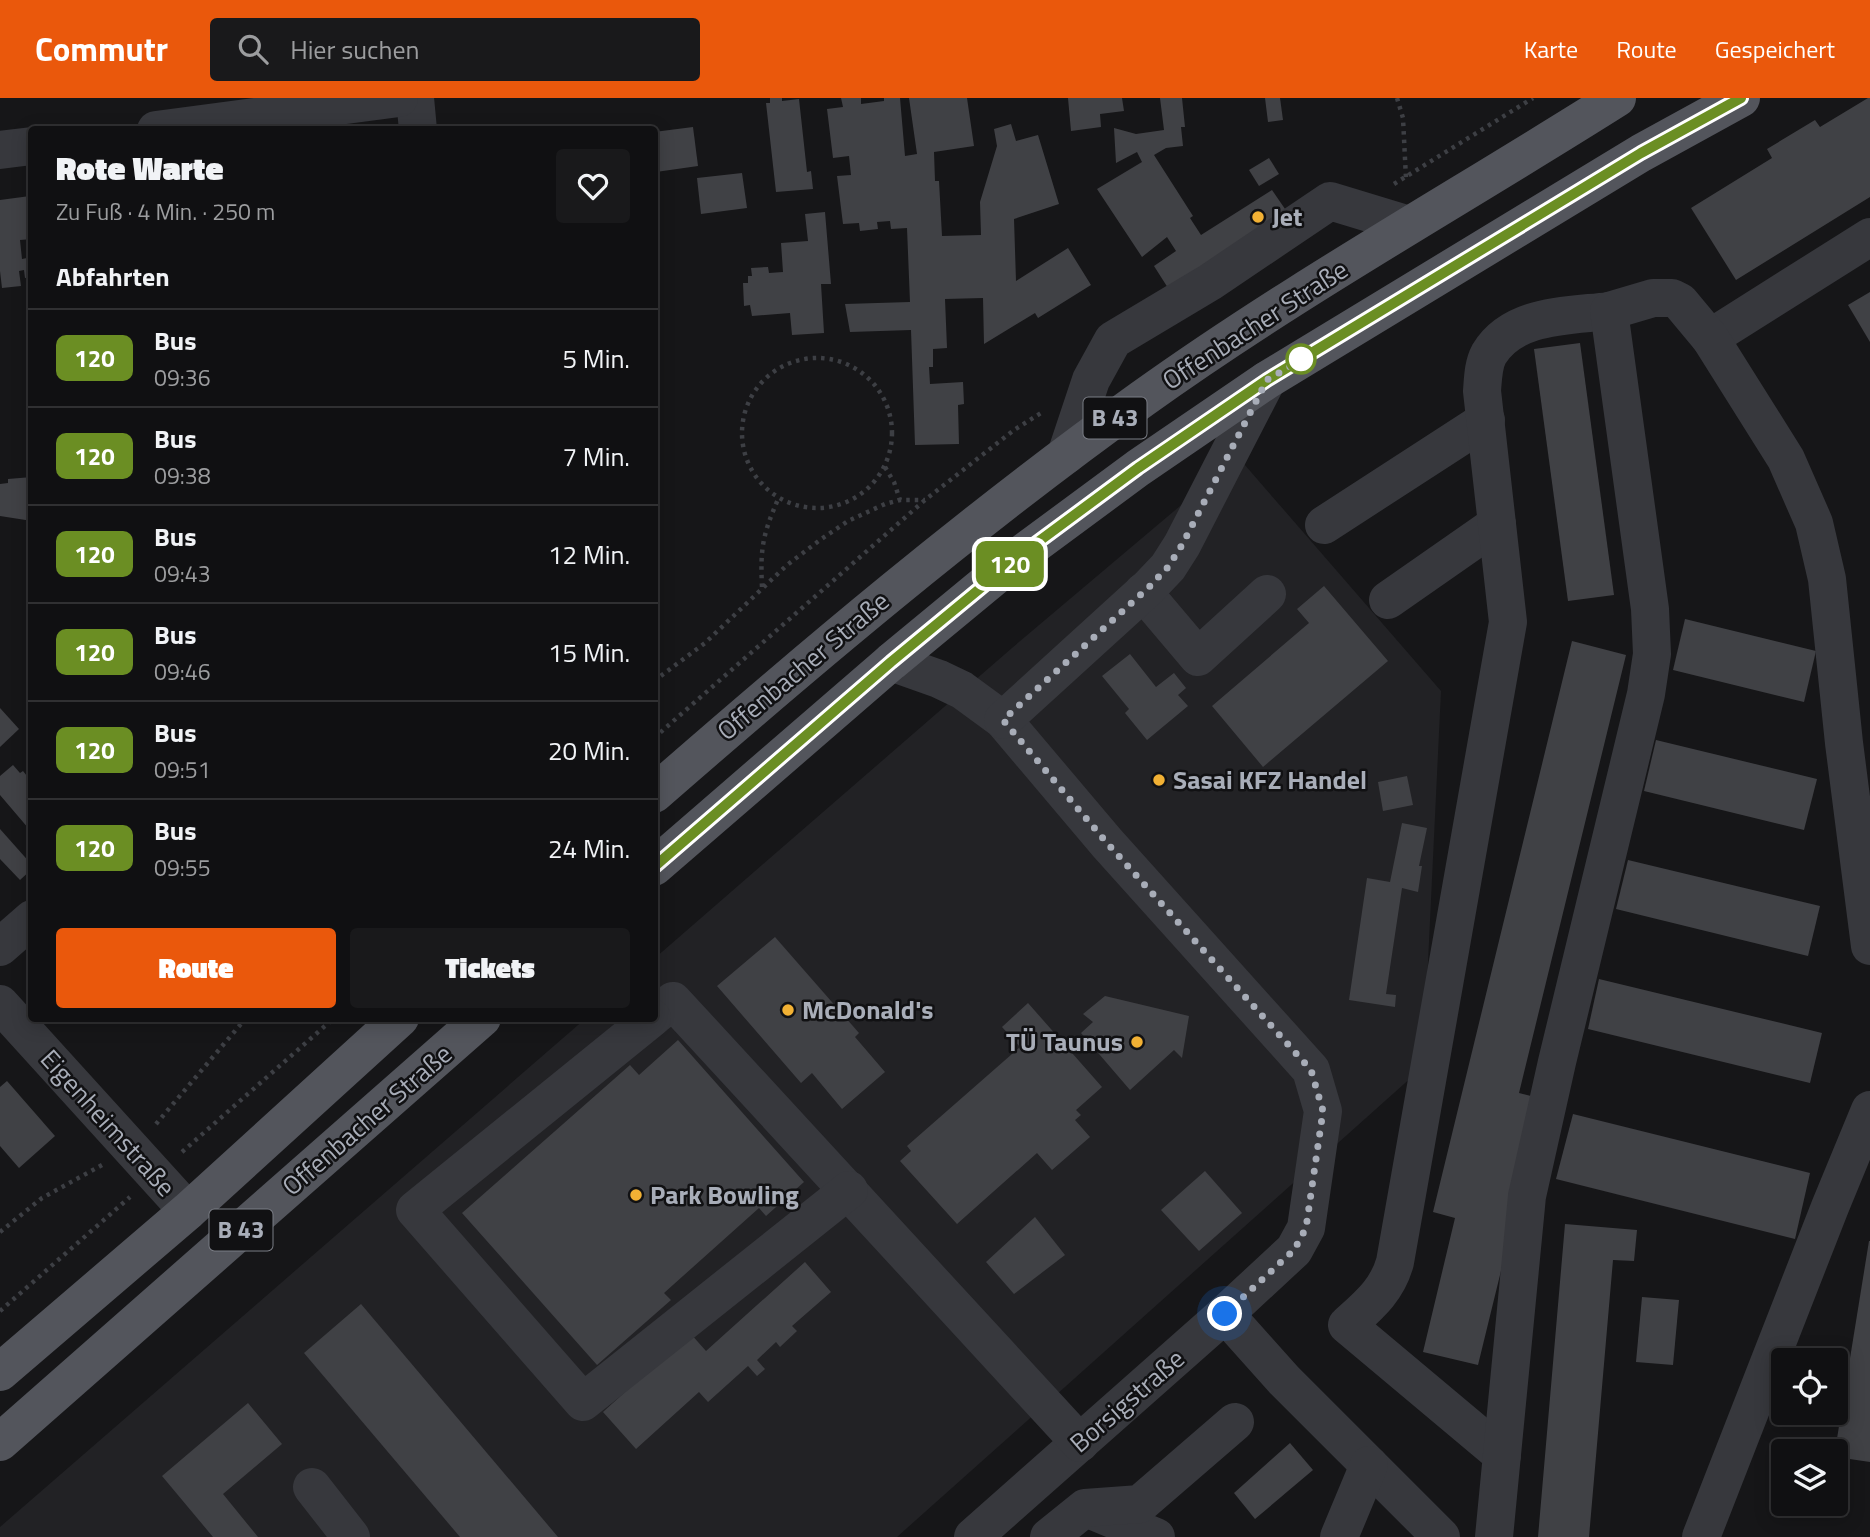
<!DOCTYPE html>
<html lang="de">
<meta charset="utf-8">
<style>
body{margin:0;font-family:"Titillium Web",sans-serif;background:#19191b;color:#f1f3f6;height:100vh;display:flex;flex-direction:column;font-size:26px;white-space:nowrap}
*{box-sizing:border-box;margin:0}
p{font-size:23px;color:#9c9d9f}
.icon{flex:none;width:38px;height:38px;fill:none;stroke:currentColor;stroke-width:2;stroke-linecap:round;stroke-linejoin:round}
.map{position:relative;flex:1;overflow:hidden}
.sheet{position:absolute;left:28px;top:28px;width:630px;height:896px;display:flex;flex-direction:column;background:#101012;border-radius:7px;box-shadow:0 4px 18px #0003,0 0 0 2px #303032}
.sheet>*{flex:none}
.badge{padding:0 14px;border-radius:10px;font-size:24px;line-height:46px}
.controls{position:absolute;left:1771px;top:1250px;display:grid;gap:14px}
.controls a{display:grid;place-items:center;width:77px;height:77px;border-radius:7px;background:#101012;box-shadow:0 4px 18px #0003,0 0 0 2px #303032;font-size:35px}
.you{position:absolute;width:35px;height:35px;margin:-18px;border:5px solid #fff;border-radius:50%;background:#1a73e8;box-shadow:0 0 0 10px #1a73e833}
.map>.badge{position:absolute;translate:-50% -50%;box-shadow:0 0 0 4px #fff}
h2{padding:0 28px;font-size:26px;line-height:63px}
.round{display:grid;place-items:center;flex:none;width:74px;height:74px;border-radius:7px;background:#19191b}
.summary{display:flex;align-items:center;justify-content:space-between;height:119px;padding:0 28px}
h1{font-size:33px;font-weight:800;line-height:52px}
.button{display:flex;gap:14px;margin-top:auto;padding:14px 28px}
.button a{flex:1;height:80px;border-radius:7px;background:#ea580c;color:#fff;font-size:28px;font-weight:800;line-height:80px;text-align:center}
.button a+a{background:#19191b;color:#f1f3f6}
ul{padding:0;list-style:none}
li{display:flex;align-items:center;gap:21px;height:98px;padding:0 28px;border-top:2px solid #303032}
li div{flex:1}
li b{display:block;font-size:26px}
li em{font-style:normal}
li .badge{min-width:77px;font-weight:700;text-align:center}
header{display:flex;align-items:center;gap:42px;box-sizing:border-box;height:98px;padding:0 35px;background:#ea580c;color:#fff}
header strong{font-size:33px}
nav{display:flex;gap:38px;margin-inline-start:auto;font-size:24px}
.search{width:490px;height:63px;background:#19191b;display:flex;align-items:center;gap:18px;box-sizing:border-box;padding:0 24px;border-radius:7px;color:#9c9d9f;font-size:26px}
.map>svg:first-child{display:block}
.built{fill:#222225}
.building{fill:#404145}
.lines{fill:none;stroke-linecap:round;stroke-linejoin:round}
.path{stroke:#3d3f44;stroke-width:4.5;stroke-dasharray:3.5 5;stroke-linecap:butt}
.minor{stroke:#37383d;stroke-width:38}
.major{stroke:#53555c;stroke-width:38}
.line-casing{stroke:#fff;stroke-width:16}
.line{stroke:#6b8e23;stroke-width:10}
.walk{stroke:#a8adb8;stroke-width:7;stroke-dasharray:0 12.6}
.poi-dot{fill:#f2b134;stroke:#111113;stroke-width:2.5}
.stop-dot{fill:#fff;stroke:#6b8e23;stroke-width:3.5}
.labels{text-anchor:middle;stroke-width:5;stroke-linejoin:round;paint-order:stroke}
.shield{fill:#111113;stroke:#7b7e86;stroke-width:2}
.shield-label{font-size:24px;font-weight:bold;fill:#a8adb8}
.poi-label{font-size:26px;font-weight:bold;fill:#a8adb8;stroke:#111113;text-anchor:start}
.street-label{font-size:26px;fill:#a8adb8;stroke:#111113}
</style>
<header>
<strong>Commutr</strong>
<div class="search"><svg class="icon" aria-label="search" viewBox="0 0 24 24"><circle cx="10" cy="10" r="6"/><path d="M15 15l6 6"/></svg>Hier suchen</div>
<nav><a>Karte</a><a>Route</a><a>Gespeichert</a></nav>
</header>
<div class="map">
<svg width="1870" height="1439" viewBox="0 0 1870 1439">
<rect width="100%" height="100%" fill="#161618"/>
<polygon class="built" points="1238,359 1441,593 1423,969 897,1439 0,1439 0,1429 585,921 654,920 655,860 1012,550"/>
<g class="building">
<polygon points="770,0 782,0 782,3 799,1 807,74 811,73 813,91 776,94 766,5 770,5"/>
<polygon points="841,0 861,0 861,6 884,3 884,0 900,0 905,58 917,56 909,0 967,0 974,48 934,54 935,83 939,83 942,138 981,137 980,104 997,48 994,31 1011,26 1016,43 1038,37 1059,106 1014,121 1016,183 1068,150 1091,187 1038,220 1035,215 984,246 983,200 945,201 947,250 933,251 933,269 929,269 930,286 963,284 964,306 958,307 959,346 915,347 911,232 850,234 845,206 910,204 907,130 891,131 890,123 877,124 878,131 860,133 859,125 843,126 837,78 851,77 849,58 833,60 827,11 843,9"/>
<polygon points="1068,0 1122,0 1124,13 1100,16 1101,29 1071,33"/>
<polygon points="1160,0 1182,0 1185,29 1181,29 1183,48 1166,50 1154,57 1193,118 1190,120 1201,137 1272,92 1294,124 1175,201 1154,168 1176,153 1167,139 1142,159 1097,91 1142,64 1137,54 1116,65 1114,30 1136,36 1164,32"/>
<polygon points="1265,0 1280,0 1283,22 1268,24"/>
<polygon points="1868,0 1870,0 1870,99 1736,182 1691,110 1772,60 1767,51 1815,22 1820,29"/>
<polygon points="693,29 698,68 656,74 654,34"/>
<polygon points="1269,60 1279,76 1259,88 1249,72"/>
<polygon points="742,75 747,110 701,116 697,80"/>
<polygon points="30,98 32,141 20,142 22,161 32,159 32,179 25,180 24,172 19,173 21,188 2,190 0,173 0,102"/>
<polygon points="825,114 831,186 821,186 824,235 792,237 790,215 752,218 750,207 744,208 743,185 748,185 748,178 752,178 751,170 768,169 769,175 783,174 781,145 808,143 805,116"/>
<polygon points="1870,194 1870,244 1848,207"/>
<polygon points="1580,245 1614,497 1568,503 1534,251"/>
<polygon points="32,379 32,423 0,418 0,386 8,385 8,381"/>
<polygon points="1324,488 1388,563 1263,669 1212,608 1309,525 1297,511"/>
<polygon points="1685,521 1816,553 1804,604 1673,572"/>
<polygon points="1572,543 1626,557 1519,995 1543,1001 1478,1267 1423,1254 1455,1120 1433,1114"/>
<polygon points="1130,556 1156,589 1174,575 1186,590 1178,597 1188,608 1147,642 1125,615 1129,611 1102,578"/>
<polygon points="0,610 19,631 0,649"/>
<polygon points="1656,642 1817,681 1804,732 1644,693"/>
<polygon points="13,667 20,675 23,673 27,678 32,675 32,729 29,731 0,697 0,678"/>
<polygon points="1407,678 1413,707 1383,713 1378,684"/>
<polygon points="1402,725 1427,730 1419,768 1422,768 1418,794 1402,790 1386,896 1396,897 1395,909 1349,902 1367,780 1390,784"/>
<polygon points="0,731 32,767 32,771 20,782 0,761"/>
<polygon points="1628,762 1820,808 1808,858 1616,811"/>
<polygon points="775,839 859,935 855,939 885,974 842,1011 812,975 801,985 717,888"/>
<polygon points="1599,881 1822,935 1810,985 1588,931"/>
<polygon points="1105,898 1189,918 1182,960 1174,952 1130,992 1081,935 1093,924 1083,916"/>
<polygon points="1028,905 1102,989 1076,1012 1081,1017 1075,1022 1090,1039 1052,1072 1037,1055 957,1126 900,1063 911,1053 907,1048 1020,949 1002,929"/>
<polygon points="678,942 804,1084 766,1118 759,1110 664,1195 671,1202 597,1267 462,1115 630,967 639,977"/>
<polygon points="7,983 55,1038 19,1070 0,1048 0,989"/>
<polygon points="1573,1016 1810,1075 1795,1141 1556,1081"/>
<polygon points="1205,1073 1242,1115 1199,1153 1161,1112"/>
<polygon points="1035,1119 1065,1157 1014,1196 986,1164"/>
<polygon points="1565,1126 1637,1132 1634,1163 1613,1162 1589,1439 1538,1439"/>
<polygon points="1869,1143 1870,1143 1870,1364 1836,1359 1835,1353"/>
<polygon points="805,1164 831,1194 792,1228 797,1233 780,1249 776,1244 757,1262 765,1271 757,1278 748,1268 708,1304 699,1294 636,1351 603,1314 690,1235 706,1253"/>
<polygon points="1642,1199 1679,1202 1673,1267 1636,1264"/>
<polygon points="361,1206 558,1439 460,1439 304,1255"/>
<polygon points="248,1305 282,1346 223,1396 258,1439 213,1439 162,1378"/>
<polygon points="1290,1345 1313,1372 1255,1421 1234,1395"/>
</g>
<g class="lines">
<g class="path">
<polyline points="1397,0 1403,20 1406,81"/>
<polyline points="1394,86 1533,0"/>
<circle cx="817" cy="335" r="75"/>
<polyline points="885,369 894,384 900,402"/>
<path d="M 762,489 C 760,449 763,436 779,399"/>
<polyline points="654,583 705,545 787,467 820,442 848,423 885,406 900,402 925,402"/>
<polyline points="654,640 925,402 1014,332 1041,315"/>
<polyline points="156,1026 246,920"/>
<polyline points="182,1054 334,920"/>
<polyline points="0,1134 42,1100 102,1067"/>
<polyline points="0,1213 130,1099"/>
</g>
<g class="minor">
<polyline points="415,0 418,32"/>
<polyline points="156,32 399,0"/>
<polyline points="0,52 32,48"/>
<polyline points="1710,240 1870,139"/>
<polyline points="1066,357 1091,282 1113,242 1210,184 1330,103 1409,127"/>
<polyline points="1324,427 1486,322"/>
<polyline points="1143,494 1198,559 1267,496"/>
<polyline points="1388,502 1497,426"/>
<polyline points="891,564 939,581 962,592 1003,622 1107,745 1311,972 1323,1013 1306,1130 1294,1152 1225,1216 973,1439"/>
<polyline points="1003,622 1149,489 1168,469 1182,447 1267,282"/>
<polyline points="0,849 32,821"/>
<polyline points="0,906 188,1113"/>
<polyline points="654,918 673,903 1080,1345"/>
<polyline points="652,920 415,1112 583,1304 849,1092"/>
<polyline points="1225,1216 1284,1282 1441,1439"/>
<path d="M 1502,1357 L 1347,1227 C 1368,1208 1387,1193 1395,1164 L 1508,524 L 1482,293 C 1483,281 1483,267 1489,256 C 1513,216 1568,218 1609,213"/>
<polyline points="312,1389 351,1439"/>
<polyline points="1093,1413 1156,1439"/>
<polyline points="1049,1439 1085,1410 1140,1406 1235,1324"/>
<polyline points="1339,1439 1369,1367"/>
<polyline points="1494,1439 1527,1098 1557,964 1646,596 1652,556 1650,511 1609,213 1653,200 1672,200 1680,204 1710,240 1786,361 1814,425 1827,481 1844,645 1870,848"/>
<polyline points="1701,1439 1830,1109 1870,1012"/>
</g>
<g class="major">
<path d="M 654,696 C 812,558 972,423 1142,301 C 1294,192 1459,100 1617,0"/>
<polyline points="654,769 891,564 1023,455 1138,370 1267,282 1641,55 1741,0"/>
<polyline points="0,1274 188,1113 400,920"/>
<polyline points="0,1344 482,920"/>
</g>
</g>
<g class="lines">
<defs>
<polyline id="line" points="654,769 891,564 1023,455 1138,370 1267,282 1641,55 1741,0"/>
</defs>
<use href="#line" class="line-casing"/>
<use href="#line" class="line"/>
<polyline class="walk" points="1225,1216 1294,1152 1306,1130 1323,1013 1311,972 1107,745 1003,622 1149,489 1168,469 1182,447 1267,282 1306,259 1301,261"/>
</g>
<g class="poi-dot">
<circle cx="1258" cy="119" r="7"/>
<circle cx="1159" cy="682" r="7"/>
<circle cx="788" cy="912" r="7"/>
<circle cx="1137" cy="944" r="7"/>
<circle cx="636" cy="1097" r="7"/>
</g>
<circle class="stop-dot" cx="1301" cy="261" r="14"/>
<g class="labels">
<g class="shield">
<rect x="1083.5" y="299.5" width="63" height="41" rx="5"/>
<rect x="209.5" y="1111.5" width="63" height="41" rx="5"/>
</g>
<g class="shield-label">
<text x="1115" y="328">B 43</text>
<text x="241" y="1140">B 43</text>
</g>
<g class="poi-label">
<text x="1272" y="128">Jet</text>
<text x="1173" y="691">Sasai KFZ Handel</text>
<text x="802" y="921">McDonald's</text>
<text x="1123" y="953" text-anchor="end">TÜ Taunus</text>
<text x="650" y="1106">Park Bowling</text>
</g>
<g class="street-label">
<text transform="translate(1255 227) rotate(-33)" y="9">Offenbacher Straße</text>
<text transform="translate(803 568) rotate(-40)" y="9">Offenbacher Straße</text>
<text transform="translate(367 1022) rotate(-41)" y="9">Offenbacher Straße</text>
<text transform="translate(108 1025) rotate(48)" y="9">Eigenheimstraße</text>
<text transform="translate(1127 1303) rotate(-41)" y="9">Borsigstraße</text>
</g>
</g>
</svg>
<div class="controls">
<a><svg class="icon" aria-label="locate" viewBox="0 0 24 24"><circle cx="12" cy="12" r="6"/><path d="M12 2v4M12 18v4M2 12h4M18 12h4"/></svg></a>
<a><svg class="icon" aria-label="layers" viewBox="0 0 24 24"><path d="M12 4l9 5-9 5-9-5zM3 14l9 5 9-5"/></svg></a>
</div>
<div class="you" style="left:1225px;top:1216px"></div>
<b class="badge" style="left:1010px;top:466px;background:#6b8e23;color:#fff">120</b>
<section class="sheet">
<div class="summary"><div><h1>Rote Warte</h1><p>Zu Fuß · 4 Min. · 250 m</p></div><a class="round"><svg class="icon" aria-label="heart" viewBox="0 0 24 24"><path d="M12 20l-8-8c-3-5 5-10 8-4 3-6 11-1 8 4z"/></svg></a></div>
<h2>Abfahrten</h2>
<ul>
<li><span class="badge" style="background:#6b8e23;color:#fff">120</span><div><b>Bus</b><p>09:36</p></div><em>5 Min.</em></li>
<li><span class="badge" style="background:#6b8e23;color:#fff">120</span><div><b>Bus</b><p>09:38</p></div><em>7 Min.</em></li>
<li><span class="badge" style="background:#6b8e23;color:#fff">120</span><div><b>Bus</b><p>09:43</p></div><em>12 Min.</em></li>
<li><span class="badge" style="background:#6b8e23;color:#fff">120</span><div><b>Bus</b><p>09:46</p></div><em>15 Min.</em></li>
<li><span class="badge" style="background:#6b8e23;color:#fff">120</span><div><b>Bus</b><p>09:51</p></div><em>20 Min.</em></li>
<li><span class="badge" style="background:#6b8e23;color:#fff">120</span><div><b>Bus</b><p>09:55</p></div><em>24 Min.</em></li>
</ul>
<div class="button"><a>Route</a><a>Tickets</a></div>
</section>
</div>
